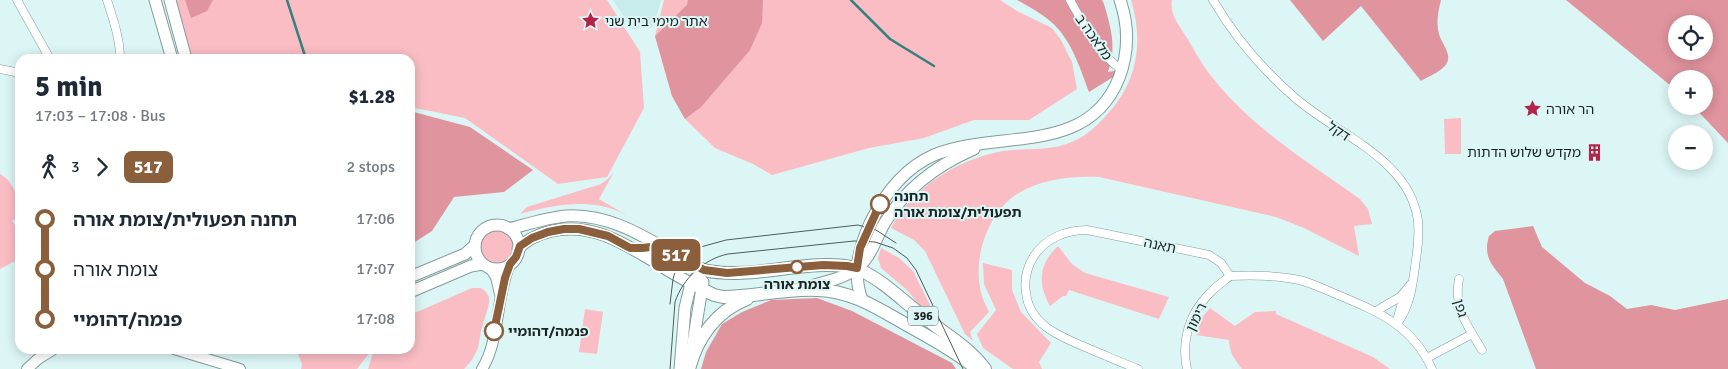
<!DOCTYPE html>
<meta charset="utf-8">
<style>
body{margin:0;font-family:Signika,"Noto Sans Hebrew",sans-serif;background:#f6f6f7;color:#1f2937;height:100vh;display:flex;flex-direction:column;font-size:19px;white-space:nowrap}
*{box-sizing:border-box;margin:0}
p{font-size:16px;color:#747a83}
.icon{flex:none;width:28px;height:28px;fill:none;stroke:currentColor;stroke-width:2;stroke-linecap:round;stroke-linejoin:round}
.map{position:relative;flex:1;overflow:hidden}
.drawer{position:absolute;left:15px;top:54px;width:400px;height:300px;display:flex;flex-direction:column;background:#fff;border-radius:15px;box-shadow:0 2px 12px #0003}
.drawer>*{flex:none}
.badge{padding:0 10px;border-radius:8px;font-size:18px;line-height:32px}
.buttons{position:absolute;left:1668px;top:15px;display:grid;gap:10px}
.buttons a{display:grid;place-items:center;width:45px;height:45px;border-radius:50%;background:#fff;box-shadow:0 2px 12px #0003;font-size:25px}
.map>.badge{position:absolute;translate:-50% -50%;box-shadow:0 0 0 2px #fff}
.legs{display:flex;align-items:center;gap:8px;height:55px;padding:0 20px;font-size:16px}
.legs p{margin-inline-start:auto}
.summary{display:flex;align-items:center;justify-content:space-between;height:85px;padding:0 20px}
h1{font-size:28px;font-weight:700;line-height:38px}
ul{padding:0 20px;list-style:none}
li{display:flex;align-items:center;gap:18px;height:50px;font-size:19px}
li i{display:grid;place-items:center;width:8px;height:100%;margin:0 6px;background:currentColor}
li i::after{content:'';width:12px;height:12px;margin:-6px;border:4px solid;border-radius:50%;background:#fff}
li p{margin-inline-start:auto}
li:first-child i{background:linear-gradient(#0000 50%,currentColor 0)}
li:last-child i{background:linear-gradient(currentColor 50%,#0000 0)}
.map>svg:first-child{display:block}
.built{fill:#c8ecea}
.green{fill:#fabdc4}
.forest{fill:#e0949e;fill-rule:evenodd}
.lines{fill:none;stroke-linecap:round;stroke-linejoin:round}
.stream{stroke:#36807e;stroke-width:2.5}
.minor-casing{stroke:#839c9b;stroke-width:9}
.tertiary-casing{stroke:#839c9b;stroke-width:12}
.secondary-casing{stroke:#839c9b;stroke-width:13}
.primary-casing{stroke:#839c9b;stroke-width:14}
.minor{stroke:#fff;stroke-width:8}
.tertiary{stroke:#fff;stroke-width:10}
.secondary{stroke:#fff;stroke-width:11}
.primary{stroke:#fff;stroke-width:12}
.tram{stroke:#4e5c5c;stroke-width:1}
.line-1-casing{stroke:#fff;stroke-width:11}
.line-1{stroke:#8b5e3c;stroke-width:8}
.stop-1-dot{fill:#fff;stroke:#8b5e3c;stroke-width:2.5}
.labels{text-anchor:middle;stroke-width:4;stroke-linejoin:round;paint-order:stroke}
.shield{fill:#dcf6f5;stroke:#546363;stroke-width:1}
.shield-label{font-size:12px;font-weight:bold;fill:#1a2424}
.poi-label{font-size:14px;fill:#1a2424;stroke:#dcf6f5;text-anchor:start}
.street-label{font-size:14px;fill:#1a2424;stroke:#dcf6f5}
.stop-label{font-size:14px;font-weight:bold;fill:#1a2424;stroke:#dcf6f5;text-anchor:start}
</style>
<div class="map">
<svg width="1728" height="369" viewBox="0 0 1728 369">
<rect width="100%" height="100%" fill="#dcf6f5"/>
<polygon class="built" points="613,0 661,0 653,27 632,29"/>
<g class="green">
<polygon points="173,0 607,0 640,52 644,108 607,177 558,184 465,118 410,107 410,59 190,59"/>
<polygon points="664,0 1000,0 1017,11 1052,28 1061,40 1072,62 1077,89 1029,120 974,120 924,138 869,148 772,175 753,164 715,148 685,119 672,96 655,36"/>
<path d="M 1131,0 L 1172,0 C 1169,14 1180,27 1187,38 C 1195,51 1202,65 1212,77 C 1252,128 1308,162 1360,199 L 1368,209 L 1372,224 L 1354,226 L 1359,256 L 1304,228 L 1276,217 L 1099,177 C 1070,176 1039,179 1014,196 C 988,215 974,256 980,287 C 981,296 985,304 989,312 L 970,332 L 973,341 L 965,334 L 925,251 L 914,240 L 891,228 C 913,187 958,159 1003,151 C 1023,148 1044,151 1063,145 C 1078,141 1091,132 1101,121 C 1136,87 1145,46 1131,0 Z"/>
<polygon points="1461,118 1461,154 1445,154 1444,119"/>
<path d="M 614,172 L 599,199 L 657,233 C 645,226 633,218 620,212 C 589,198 552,205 520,214 L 527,207 L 601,184 L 608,179 Z"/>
<path d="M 0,174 C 14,181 20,202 20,217 L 12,221 L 20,232 L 20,256 L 15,261 L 0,269 Z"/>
<circle cx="497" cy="247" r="17"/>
<path d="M 1058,246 L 1072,264 L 1085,273 L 1169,297 L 1159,319 L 1069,290 L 1066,296 L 1063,296 L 1050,306 C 1037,283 1039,264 1058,246 Z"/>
<polygon points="881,248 899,258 913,271 937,319 919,305 908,291 881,268 878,258"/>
<polygon points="983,263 1012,270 1012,290 1021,312 1051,343 1039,362 1042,369 1013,369 983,348 977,334 996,310 984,284"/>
<polygon points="472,288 481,288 485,291 489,297 489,304 481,331 478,348 472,360 464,369 368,369 374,349 410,349 410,315"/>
<path d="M 1210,308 L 1235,326 L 1255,312 L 1276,311 L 1276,314 L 1373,357 L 1390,369 L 1242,369 C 1235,360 1229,352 1229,340 L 1196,335 L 1203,316 Z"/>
<polygon points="585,309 603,312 597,354 579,352"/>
<polygon points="296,349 372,349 357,369 301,369 302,364"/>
</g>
<g class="forest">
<polygon points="185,0 213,0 207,11 191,18"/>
<polygon points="688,0 763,0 762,23 750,50 701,107 685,119 672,96 655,36 687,5"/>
<path d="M 1017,0 L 1102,0 L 1104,4 C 1111,28 1117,48 1108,72 L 1126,69 L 1089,92 C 1080,68 1071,38 1050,21 C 1041,13 1028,6 1017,0 Z"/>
<path d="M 1290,0 L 1441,0 C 1438,12 1436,22 1439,34 C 1441,42 1450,52 1448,60 C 1446,70 1429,76 1421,81 L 1361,6 L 1323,41 Z"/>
<path d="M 1566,0 L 1728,0 L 1728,143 L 1693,106 L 1704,106 L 1704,79 L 1676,79 L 1676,90 ZM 1676,24 L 1704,24 L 1704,51 L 1676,51 Z"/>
<polygon points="410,111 470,127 533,170 504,192 454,197 432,231 410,245"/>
<path d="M 1533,226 L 1542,247 L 1585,283 L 1610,296 L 1627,309 L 1651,305 L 1675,310 L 1728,299 L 1728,369 L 1536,369 L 1503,279 C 1491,264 1483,256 1489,236 L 1495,231 Z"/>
<polygon points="817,298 852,311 952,363 956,369 701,369 706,352 722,324 742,312 771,300"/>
</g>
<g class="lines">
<g class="stream">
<polyline points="287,0 306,59"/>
<polyline points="851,0 890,39 934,66"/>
</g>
<defs>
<g id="minor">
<polyline points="17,0 50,59"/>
<path d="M 107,0 C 113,19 120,38 120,59"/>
<path d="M 1070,0 C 1084,25 1098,54 1122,70"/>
<path d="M 1213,0 C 1234,36 1261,68 1293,96 C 1335,134 1410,158 1418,221 C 1419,234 1418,247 1416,259 C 1413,282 1411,305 1397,324"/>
<polyline points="0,69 20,73"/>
<path d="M 1230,276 C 1253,275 1276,275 1299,280 C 1312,283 1326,290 1338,295 C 1379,312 1413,326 1432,369"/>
<path d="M 1459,279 C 1453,307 1468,327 1482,350"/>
<polyline points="1376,311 1400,297 1411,284"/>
<polyline points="1397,321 1401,306 1408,298"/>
<polyline points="1427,358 1472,334"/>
<path d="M 1138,369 C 1122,363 1107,356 1092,350 C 1064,338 1030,327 1026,293 C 1024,280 1027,267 1034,256 C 1046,238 1066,230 1087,230 L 1209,255 L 1221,263 L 1230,276"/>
<path d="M 1187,369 C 1181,341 1189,314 1209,294 C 1215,287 1223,282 1230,276"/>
</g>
<g id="tertiary">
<polyline points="490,268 496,277 500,294"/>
<polyline points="174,349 240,369"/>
<polyline points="27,369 38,359 54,349"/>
<path d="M 482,369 C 500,341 496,295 510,264"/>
</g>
<g id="secondary">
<polyline points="155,0 172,59"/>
<polyline points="170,0 186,59"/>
<circle cx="497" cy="247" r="22"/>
<path d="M 509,229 C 528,224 546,218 566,216 C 619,213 659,248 704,270"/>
<path d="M 518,249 C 527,239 539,234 552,231 C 591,222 623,243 655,262 C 670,272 686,281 702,289"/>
<polyline points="410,277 465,254 475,245"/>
<path d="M 806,287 C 822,283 842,279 856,269 C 871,258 875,240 884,224 C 905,189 937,165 974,149"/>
<polyline points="410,292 471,266 482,264"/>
<path d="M 862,300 C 852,273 859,248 870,223 C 884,195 904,168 934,155 C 997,129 1088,157 1119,78 C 1129,52 1129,26 1120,0"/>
<polyline points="691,355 703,282"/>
<polyline points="680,369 685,308 691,283 704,270"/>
</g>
<g id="primary">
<path d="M 704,270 C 743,279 787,265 826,265 C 837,265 849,265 860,270 C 884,281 903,301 924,317 C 945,334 969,347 985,369"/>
<path d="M 702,289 L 714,295 L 723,297 C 755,297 786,288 818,290 C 853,291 880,310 909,326 C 933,339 956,352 977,369"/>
<path d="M 689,369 C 697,338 716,311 747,299"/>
</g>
</defs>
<use href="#minor" class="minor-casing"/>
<use href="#tertiary" class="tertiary-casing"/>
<use href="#secondary" class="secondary-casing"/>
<use href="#primary" class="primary-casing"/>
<use href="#minor" class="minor"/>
<use href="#tertiary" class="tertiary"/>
<use href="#secondary" class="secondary"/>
<use href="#primary" class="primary"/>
<g class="tram">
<polyline points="670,304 673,279 676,269 682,259 697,248 726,240 858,225 876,230 896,243"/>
<path d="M 670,369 L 675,302 C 683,278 704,259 728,254 L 854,241 L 875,242 L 893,248 L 907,258 L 916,270 L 963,369"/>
</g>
</g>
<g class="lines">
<defs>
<polyline id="line-1" points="494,331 505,278 510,264 516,257 520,246 532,238 548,232 564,229 579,229 608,236 630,248 642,248 660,246 704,270 727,273 823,265 847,266 857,268 860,248 880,204"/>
</defs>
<use href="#line-1" class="line-1-casing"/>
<use href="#line-1" class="line-1"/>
</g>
<defs>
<symbol id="sight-bare" viewBox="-9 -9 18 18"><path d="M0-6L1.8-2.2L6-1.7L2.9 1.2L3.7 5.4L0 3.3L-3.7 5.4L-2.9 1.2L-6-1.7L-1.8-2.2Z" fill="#b4234b" stroke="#dcf6f5" stroke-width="2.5" paint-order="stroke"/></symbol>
<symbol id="building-bare" viewBox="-9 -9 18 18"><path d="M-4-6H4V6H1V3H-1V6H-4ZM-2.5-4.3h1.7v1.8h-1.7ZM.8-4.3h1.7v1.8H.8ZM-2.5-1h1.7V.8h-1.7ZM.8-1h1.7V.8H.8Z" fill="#b4234b" stroke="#dcf6f5" stroke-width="2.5" paint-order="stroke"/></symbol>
</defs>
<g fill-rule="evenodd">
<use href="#sight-bare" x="578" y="8" width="25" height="25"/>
<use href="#sight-bare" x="1520" y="96" width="25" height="25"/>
<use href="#building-bare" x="1582" y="140" width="25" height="25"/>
</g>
<g class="stop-1-dot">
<circle cx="880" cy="204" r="9"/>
<circle cx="797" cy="267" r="6"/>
<circle cx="494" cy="331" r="9"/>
</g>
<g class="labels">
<rect class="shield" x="908" y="306.5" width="30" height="19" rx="4"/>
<g class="shield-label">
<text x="923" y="320">396</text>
</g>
<g class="poi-label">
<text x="605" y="26">אתר מימי בית שני</text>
<text x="1546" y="114">הר אורה</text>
<text x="1581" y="157" text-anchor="end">מקדש שלוש הדתות</text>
</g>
<g class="street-label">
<text transform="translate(1094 37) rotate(55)" y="5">מלאכה ב</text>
<text transform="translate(1339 131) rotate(33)" y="5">דקל</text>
<text transform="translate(1160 245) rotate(12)" y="5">תאנה</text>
<text transform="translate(1461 308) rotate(74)" y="5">גפן</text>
<text transform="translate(1196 317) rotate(-64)" y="5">רימון</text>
</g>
<g class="stop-label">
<text x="894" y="201">תחנה<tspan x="894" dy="16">תפעולית/צומת אורה</tspan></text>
<text x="797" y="289" text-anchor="middle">צומת אורה</text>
<text x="508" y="336">פנמה/דהומיי</text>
</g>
</g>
</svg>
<div class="buttons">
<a><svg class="icon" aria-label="locate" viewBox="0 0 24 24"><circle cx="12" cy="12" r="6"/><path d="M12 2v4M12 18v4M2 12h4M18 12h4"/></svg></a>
<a>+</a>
<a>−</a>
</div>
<b class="badge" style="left:676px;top:255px;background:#8b5e3c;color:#fff">517</b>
<section class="drawer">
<div class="summary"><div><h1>5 min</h1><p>17:03 – 17:08 · Bus</p></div><b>$1.28</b></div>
<div class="legs"><svg class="icon" aria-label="walk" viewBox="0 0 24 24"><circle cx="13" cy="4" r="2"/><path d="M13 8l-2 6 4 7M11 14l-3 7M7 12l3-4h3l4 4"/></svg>3<svg class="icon" aria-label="forward" viewBox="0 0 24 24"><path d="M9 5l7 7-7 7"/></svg><b class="badge" style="background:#8b5e3c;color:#fff">517</b><p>2 stops</p></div>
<ul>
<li><i style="color:#8b5e3c"></i><b>תחנה תפעולית/צומת אורה</b><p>17:06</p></li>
<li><i style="color:#8b5e3c"></i><span>צומת אורה</span><p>17:07</p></li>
<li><i style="color:#8b5e3c"></i><b>פנמה/דהומיי</b><p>17:08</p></li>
</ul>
</section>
</div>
